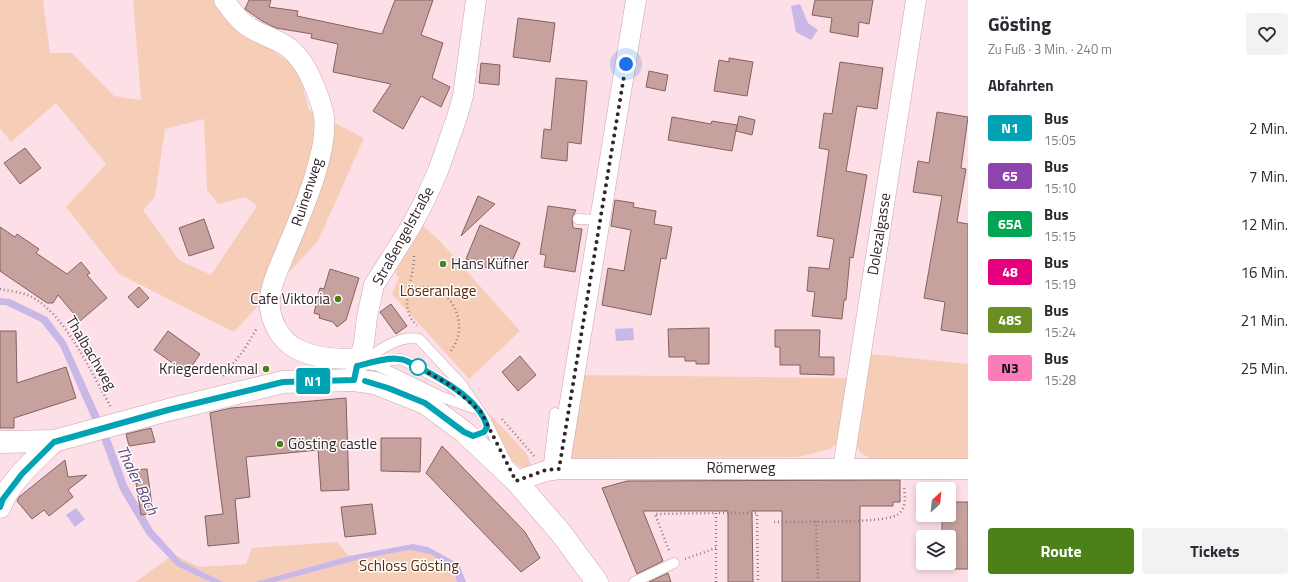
<!DOCTYPE html>
<html lang="de">
<meta charset="utf-8">
<style>
body{margin:0;font-family:"Titillium Web",sans-serif;background:#f2f2f3;color:#2b2b33;height:100vh;display:flex;flex-direction:column;font-size:15px;white-space:nowrap}
*{box-sizing:border-box;margin:0}
p{font-size:13px;color:#7c7c81}
.icon{flex:none;width:22px;height:22px;fill:none;stroke:currentColor;stroke-width:2;stroke-linecap:round;stroke-linejoin:round}
.map{position:relative;flex:1;overflow:hidden}
.sheet{display:flex;flex-direction:column;background:#fff;width:340px}
.sheet>*{flex:none}
.badge{padding:0 8px;border-radius:3px;font-size:14px;line-height:26px}
.needle{width:26px;rotate:27deg}
.fabs{position:absolute;left:916px;top:482px;display:grid;gap:8px}
.fabs a{display:grid;place-items:center;width:40px;height:40px;border-radius:4px;background:#fff;box-shadow:0 2px 6px #0003;font-size:20px}
.you{position:absolute;width:20px;height:20px;margin:-10px;border:3px solid #fff;border-radius:50%;background:#1a73e8;box-shadow:0 0 0 6px #1a73e833}
.map>.badge{position:absolute;translate:-50% -50%;box-shadow:0 0 0 2px #fff}
h2{padding:0 20px;font-size:15px;line-height:36px}
.round{display:grid;place-items:center;flex:none;width:42px;height:42px;border-radius:4px;background:#f2f2f3}
.summary{display:flex;align-items:center;justify-content:space-between;height:68px;padding:0 20px}
h1{font-size:19px;font-weight:700;line-height:30px}
.primary-button{display:flex;gap:8px;margin-top:auto;padding:8px 20px}
.primary-button a{flex:1;height:46px;border-radius:4px;background:#4b8118;color:#fff;font-size:16px;font-weight:700;line-height:46px;text-align:center}
.primary-button a+a{background:#f2f2f3;color:#2b2b33}
ul{padding:0;list-style:none}
li{display:flex;align-items:center;gap:12px;height:48px;padding:0 20px}
li div{flex:1}
li b{display:block;font-size:15px}
li em{font-style:normal}
li .badge{min-width:44px;font-weight:700;text-align:center}
main{display:flex;flex:1;min-height:0}
.map>svg:first-child{display:block}
.green{fill:#f6ceb8;fill-rule:evenodd}
.water{fill:#c8b7e7}
.building{fill:#c6a19e;stroke:#846260}
.lines{fill:none;stroke-linecap:round;stroke-linejoin:round}
.service-casing{stroke:#c8a5b1;stroke-width:11}
.minor-casing{stroke:#c8a5b1;stroke-width:21}
.tertiary-casing{stroke:#c8a5b1;stroke-width:23}
.secondary-casing{stroke:#c8a5b1;stroke-width:23}
.path{stroke:#917c83;stroke-width:2.5;stroke-dasharray:1 3;stroke-linecap:butt}
.service{stroke:#fff;stroke-width:10}
.minor{stroke:#fff;stroke-width:20}
.tertiary{stroke:#fff;stroke-width:22}
.secondary{stroke:#fff;stroke-width:22}
.line-casing{stroke:#fff;stroke-width:9}
.line{stroke:#00a3b4;stroke-width:6}
.walk{stroke:#33252a;stroke-width:4;stroke-dasharray:0 7.2}
.poi-dot{fill:#4b8118;stroke:#fff;stroke-width:1.5}
.stop-dot{fill:#fff;stroke:#00a3b4;stroke-width:2}
.labels{text-anchor:middle;stroke-width:3;stroke-linejoin:round;paint-order:stroke}
.street-label{font-size:15px;fill:#33252a;stroke:#fff}
.poi-label{font-size:15px;fill:#33252a;stroke:#fff;text-anchor:start}
.park-label{font-size:15px;fill:#582b0b;stroke:#fff}
.water-label{font-size:16px;font-style:italic;fill:#5e4682;stroke:#fff}
</style>
<main>
<div class="map">
<svg width="968" height="582" viewBox="0 0 968 582">
<rect width="100%" height="100%" fill="#fddfe8"/>
<g class="green">
<path d="M 0,0 L 43,0 L 50,53 L 72,53 L 114,96 L 141,100 L 133,0 L 217,0 L 237,26 L 298,68 L 309,110 L 364,138 L 318,241 L 234,332 L 119,274 L 66,207 L 106,164 L 56,103 L 11,142 L 0,128 ZM 204,119 L 207,190 L 218,204 L 246,197 L 257,206 L 211,275 L 179,260 L 143,210 L 155,197 L 165,129 Z"/>
<polygon points="423,226 439,240 520,331 469,379 392,294 399,278 395,272"/>
<polygon points="870,354 968,364 968,460 873,460 861,453 854,441"/>
<polygon points="580,375 848,378 837,444 830,449 799,457 573,458 569,456"/>
<path d="M 489,413 L 527,454 L 532,468 C 508,474 497,430 489,413 Z"/>
<polygon points="337,542 349,556 255,582 223,582 181,561 177,556 199,567 246,564 252,548"/>
<polygon points="409,550 430,554 452,567 457,582 275,582 361,559"/>
<polygon points="170,557 177,566 210,582 135,582"/>
</g>
<g class="water">
<polygon points="800,4 808,23 818,30 811,40 796,32 791,6"/>
<polygon points="0,298 10,299 47,317 66,342 111,441 127,485 153,530 181,561 223,582 210,582 177,566 147,535 120,490 103,444 60,346 41,322 6,305 0,305"/>
<polygon points="633,328 634,340 616,341 615,329"/>
<polygon points="76,508 85,519 75,527 66,515"/>
<polygon points="413,544 428,547 459,564 466,582 457,582 452,567 430,554 409,550 361,559 275,582 255,582 349,556"/>
</g>
<g class="building">
<polygon points="249,0 271,0 269,7 298,11 297,16 382,34 395,0 433,0 421,35 443,43 432,78 450,87 441,107 421,96 403,129 373,111 391,84 333,72 338,44 311,38 312,34 276,28 262,21 245,9"/>
<polygon points="815,0 873,0 869,24 859,22 858,37 830,32 832,18 812,15"/>
<polygon points="518,18 555,23 550,62 513,57"/>
<polygon points="729,58 753,62 747,96 714,91 719,60 729,62"/>
<polygon points="840,62 883,68 877,109 857,106 846,171 867,175 853,258 850,257 846,300 844,300 842,319 812,316 815,292 807,291 809,267 829,269 834,239 817,236 829,150 819,148 824,113 832,114"/>
<polygon points="481,63 500,65 499,85 479,83"/>
<polygon points="649,71 668,75 665,91 646,87"/>
<polygon points="556,78 587,81 581,144 568,142 567,161 541,158 544,129 551,130"/>
<polygon points="937,112 968,117 961,168 966,169 957,222 968,224 968,334 941,330 945,302 924,298 942,196 913,192 918,161 929,163"/>
<polygon points="739,116 755,120 752,135 736,131"/>
<polygon points="672,117 711,124 712,121 737,125 732,151 668,140"/>
<polygon points="25,148 41,168 20,184 4,163"/>
<polygon points="478,196 495,204 461,236"/>
<polygon points="615,200 634,203 633,207 656,211 654,224 672,227 666,259 661,258 651,315 602,305 608,268 624,271 631,230 611,226"/>
<polygon points="548,206 576,210 572,218 573,228 582,229 575,272 544,267 546,255 540,254"/>
<polygon points="204,219 214,248 189,256 179,228"/>
<polygon points="480,225 520,243 509,268 490,260 487,268 466,259"/>
<polygon points="0,227 15,237 17,234 39,249 36,253 67,274 81,262 90,273 87,275 107,298 80,321 58,295 53,303 47,303 0,271"/>
<polygon points="330,269 359,278 346,320 337,327 333,322 319,318 320,315 314,313 320,288 324,289"/>
<polygon points="139,287 149,298 138,308 128,297"/>
<polygon points="391,304 407,326 396,334 380,312"/>
<polygon points="709,328 709,364 696,364 696,361 685,361 685,357 669,357 668,329"/>
<polygon points="775,330 820,330 819,357 834,357 834,375 800,374 800,365 780,365 780,347 775,347"/>
<polygon points="0,331 16,331 17,383 66,367 76,398 14,418 14,428 0,428"/>
<polygon points="168,331 200,354 187,373 154,350"/>
<polygon points="520,356 536,375 518,391 502,372"/>
<polygon points="346,398 349,490 321,491 318,450 246,457 250,497 235,499 239,543 208,546 205,516 223,514 210,413 231,408"/>
<polygon points="151,428 155,442 129,446 126,434"/>
<polygon points="381,438 421,438 420,472 381,471"/>
<polygon points="442,446 525,532 540,558 521,572 426,473"/>
<polygon points="65,460 68,477 87,475 68,490 73,497 49,516 44,510 32,519 17,501 19,497"/>
<polygon points="147,469 153,513 141,515 134,470"/>
<polygon points="900,480 900,502 893,502 893,506 860,506 860,582 782,582 782,511 752,511 753,582 728,582 728,511 643,511 663,561 637,574 602,488 627,481"/>
<polygon points="953,502 968,502 968,569 949,569 949,537 942,537 942,521 953,521"/>
<polygon points="372,504 376,534 345,537 341,507"/>
<polygon points="668,573 671,582 649,582"/>
</g>
<g class="lines">
<defs>
<g id="service">
<polyline points="578,219 600,220"/>
<path d="M 359,364 C 376,353 398,334 419,339 L 462,385 L 485,419 L 508,465"/>
<polyline points="363,365 401,359 450,385 468,400"/>
<polyline points="371,365 376,365 442,397 473,408"/>
<polyline points="548,471 555,413"/>
<polyline points="634,582 674,563"/>
</g>
<g id="minor">
<path d="M 224,0 C 230,8 237,19 246,25 C 259,35 276,38 289,48 C 307,62 317,90 323,111 C 332,147 299,219 285,253 C 278,270 268,290 270,308 C 272,324 281,340 295,348 C 315,359 337,360 359,358"/>
<polyline points="356,370 364,343 367,317 374,285 410,228 423,204 438,171 457,117 463,96 476,0"/>
<polyline points="843,468 916,0"/>
<polyline points="559,469 636,0"/>
<polyline points="516,481 546,471 559,469 968,469"/>
</g>
<path id="tertiary" d="M 0,507 C 9,482 35,460 54,441"/>
<polyline id="secondary" points="0,442 54,441 168,410 283,382 354,380 375,383 425,403 464,432 516,481 561,533 597,582"/>
</defs>
<use href="#service" class="service-casing"/>
<use href="#minor" class="minor-casing"/>
<use href="#tertiary" class="tertiary-casing"/>
<use href="#secondary" class="secondary-casing"/>
<g class="path">
<path d="M 414,256 C 415,279 396,307 417,325"/>
<path d="M 0,289 C 9,291 21,292 30,296 C 65,313 91,373 111,407"/>
<path d="M 408,291 C 444,272 476,323 449,353"/>
<polyline points="223,376 244,350 257,328"/>
<polyline points="502,419 534,456"/>
<polyline points="816,521 818,582"/>
<path d="M 774,522 C 797,521 881,524 897,515 C 907,509 905,496 904,487"/>
<polyline points="669,550 655,514 716,513"/>
<polyline points="685,559 716,548"/>
<polyline points="716,582 716,513 757,513 758,582"/>
</g>
<use href="#service" class="service"/>
<use href="#minor" class="minor"/>
<use href="#tertiary" class="tertiary"/>
<use href="#secondary" class="secondary"/>
</g>
<g class="lines">
<defs>
<path id="line" d="M 0,507 L 3,499 L 22,474 L 54,442 L 168,410 L 283,382 L 354,380 L 357,366 C 370,363 386,357 399,359 C 406,359 413,365 419,367 C 442,380 480,399 487,427 L 484,432 L 473,436 L 464,432 L 425,403 L 388,388 L 365,381"/>
</defs>
<use href="#line" class="line-casing"/>
<use href="#line" class="line"/>
<polyline class="walk" points="418,367 414,365 450,385 481,412 516,481 546,470 559,469 626,64"/>
</g>
<g class="poi-dot">
<circle cx="443" cy="264" r="4"/>
<circle cx="338" cy="299" r="4"/>
<circle cx="266" cy="369" r="4"/>
<circle cx="280" cy="444" r="4"/>
</g>
<circle class="stop-dot" cx="418" cy="367" r="8"/>
<g class="labels">
<g class="street-label">
<text transform="translate(307 192) rotate(-72)" y="5">Ruinenweg</text>
<text transform="translate(879 234) rotate(-81)" y="5">Dolezalgasse</text>
<text transform="translate(403 236) rotate(-61)" y="5">Straßengelstraße</text>
<text transform="translate(91 353) rotate(59)" y="5">Thalbachweg</text>
<text x="741" y="473">Römerweg</text>
</g>
<g class="poi-label">
<text x="451" y="269">Hans Küfner</text>
<text x="330" y="304" text-anchor="end">Cafe Viktoria</text>
<text x="258" y="374" text-anchor="end">Kriegerdenkmal</text>
<text x="288" y="449">Gösting castle</text>
</g>
<g class="park-label">
<text x="438" y="296">Löseranlage</text>
<text x="409" y="571">Schloss Gösting</text>
</g>
<g class="water-label">
<text transform="translate(138 480) rotate(64)" y="6">Thaler Bach</text>
</g>
</g>
</svg>
<div class="fabs">
<a><svg class="needle" viewBox="-14 -14 28 28"><path d="M0-13l5 13h-10z" fill="#e53935"/><path d="M0 13l5-13h-10z" fill="#7c7c81"/></svg></a>
<a><svg class="icon" aria-label="layers" viewBox="0 0 24 24"><path d="M12 4l9 5-9 5-9-5zM3 14l9 5 9-5"/></svg></a>
</div>
<div class="you" style="left:626px;top:64px"></div>
<b class="badge" style="left:313px;top:381px;background:#00a3b4;color:#fff">N1</b>
</div>
<section class="sheet">
<div class="summary"><div><h1>Gösting</h1><p>Zu Fuß · 3 Min. · 240 m</p></div><a class="round"><svg class="icon" aria-label="heart" viewBox="0 0 24 24"><path d="M12 20l-8-8c-3-5 5-10 8-4 3-6 11-1 8 4z"/></svg></a></div>
<h2>Abfahrten</h2>
<ul>
<li><span class="badge" style="background:#00a3b4;color:#fff">N1</span><div><b>Bus</b><p>15:05</p></div><em>2 Min.</em></li>
<li><span class="badge" style="background:#8e44ad;color:#fff">65</span><div><b>Bus</b><p>15:10</p></div><em>7 Min.</em></li>
<li><span class="badge" style="background:#00a651;color:#fff">65A</span><div><b>Bus</b><p>15:15</p></div><em>12 Min.</em></li>
<li><span class="badge" style="background:#e6007e;color:#fff">48</span><div><b>Bus</b><p>15:19</p></div><em>16 Min.</em></li>
<li><span class="badge" style="background:#6b8e23;color:#fff">48S</span><div><b>Bus</b><p>15:24</p></div><em>21 Min.</em></li>
<li><span class="badge" style="background:#fc7cba;color:#111">N3</span><div><b>Bus</b><p>15:28</p></div><em>25 Min.</em></li>
</ul>
<div class="primary-button"><a>Route</a><a>Tickets</a></div>
</section>
</main>
